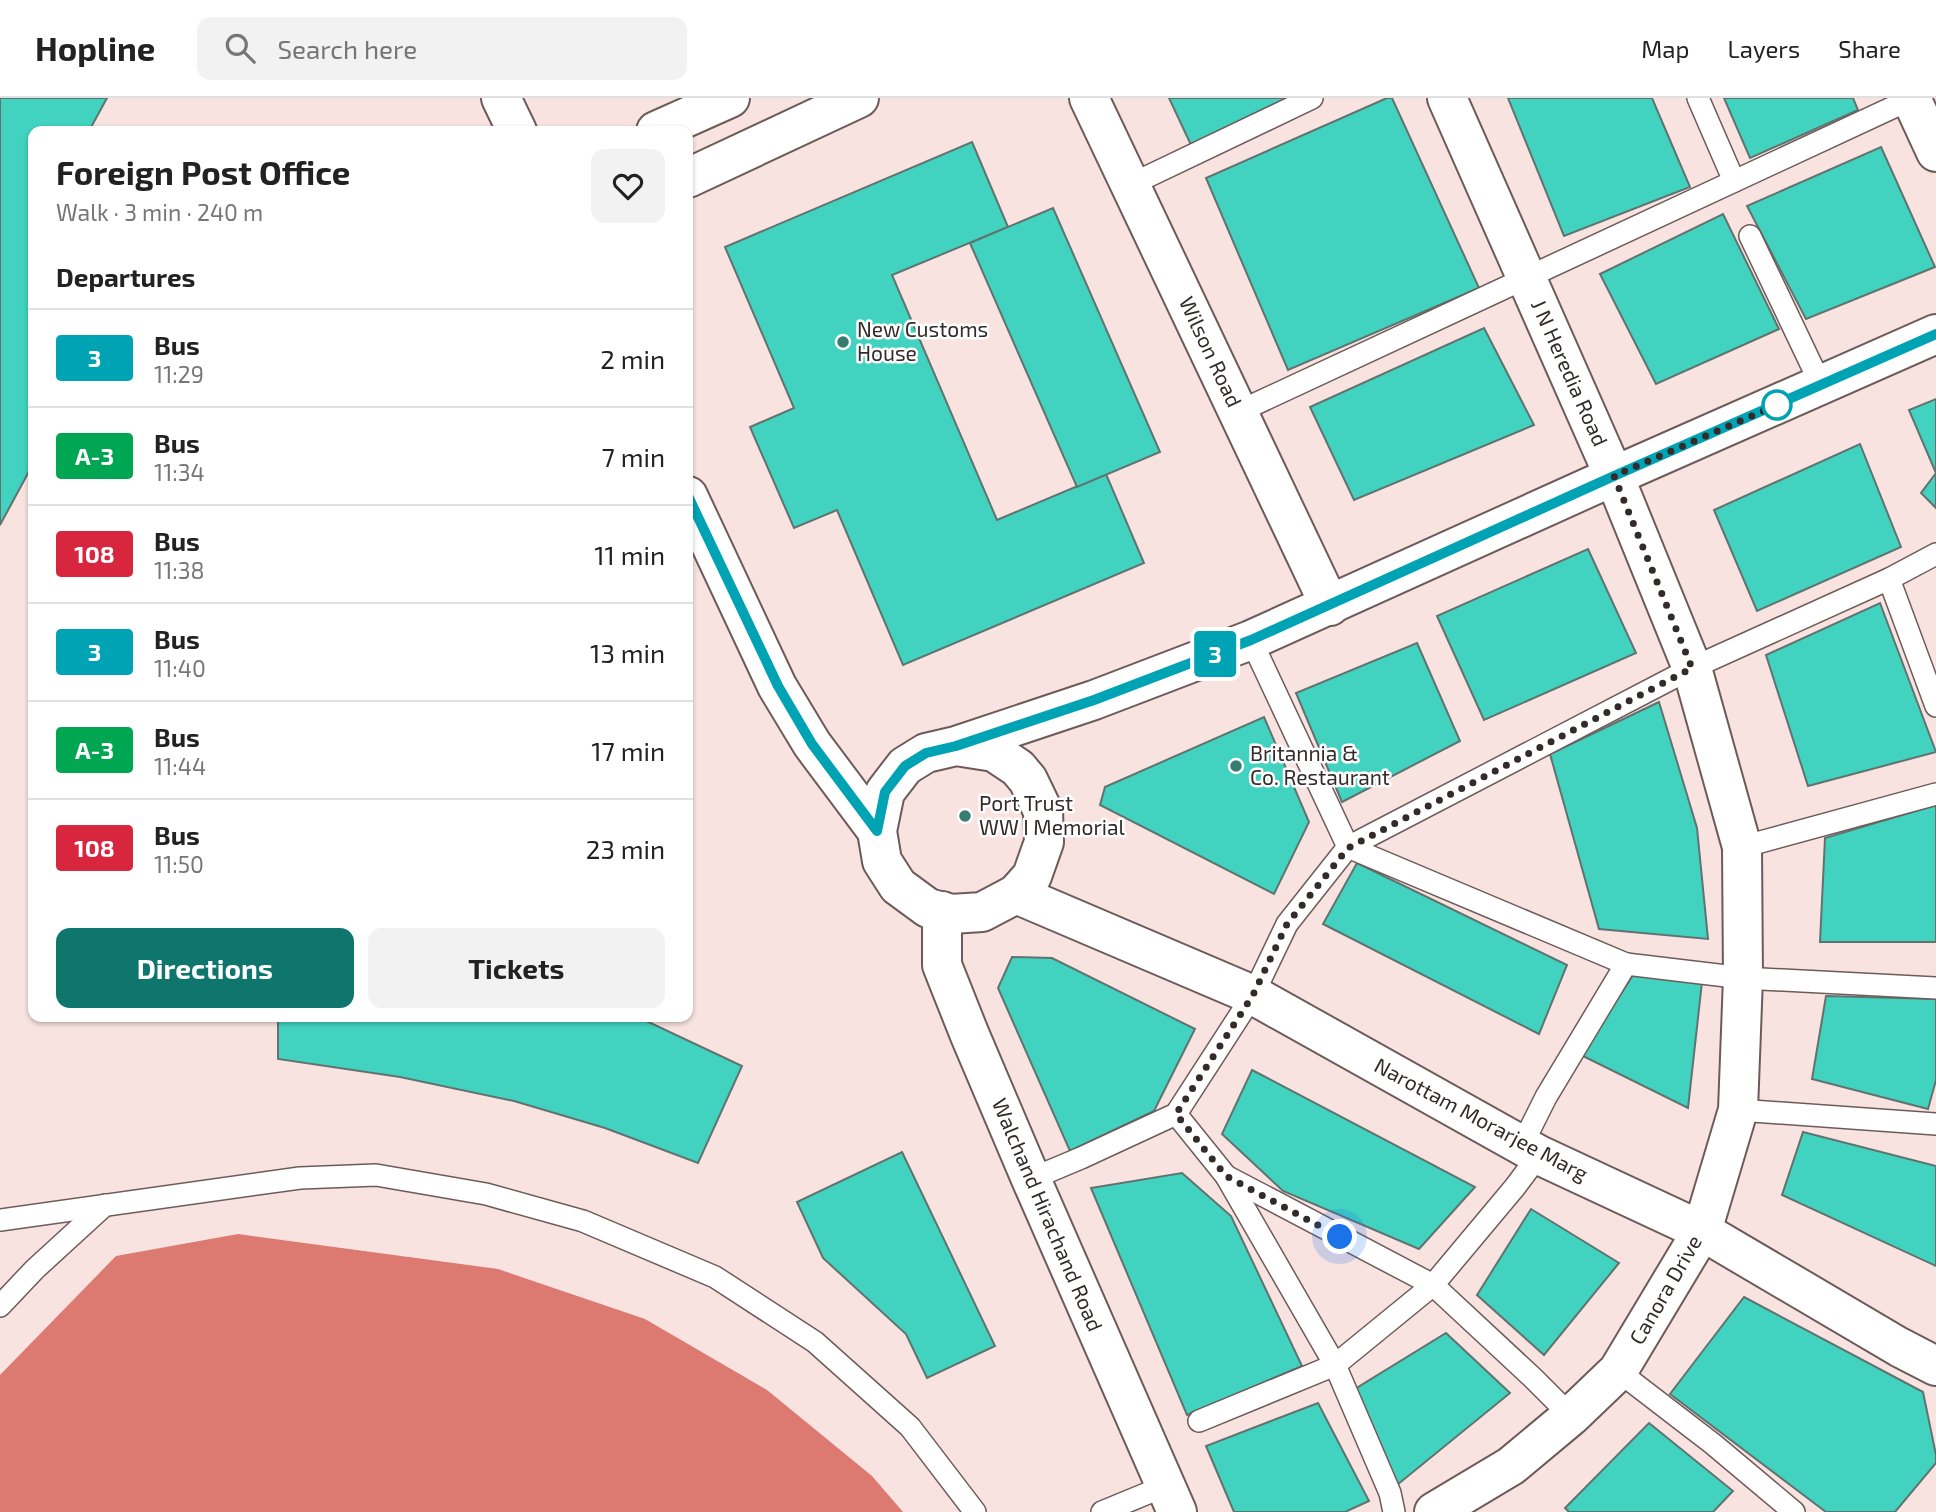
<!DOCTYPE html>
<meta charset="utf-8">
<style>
body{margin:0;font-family:"Exo 2",sans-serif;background:#f2f2f2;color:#222;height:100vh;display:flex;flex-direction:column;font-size:26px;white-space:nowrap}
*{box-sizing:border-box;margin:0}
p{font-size:23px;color:#767676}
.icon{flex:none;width:38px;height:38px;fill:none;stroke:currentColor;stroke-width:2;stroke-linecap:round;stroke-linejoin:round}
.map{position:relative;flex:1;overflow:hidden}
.details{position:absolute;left:28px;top:28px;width:665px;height:896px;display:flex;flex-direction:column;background:#fff;border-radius:14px;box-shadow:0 2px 5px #0004}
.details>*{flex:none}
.badge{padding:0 14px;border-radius:5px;font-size:24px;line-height:46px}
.you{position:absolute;width:35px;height:35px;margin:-18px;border:5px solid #fff;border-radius:50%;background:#1a73e8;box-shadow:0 0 0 10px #1a73e833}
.map>.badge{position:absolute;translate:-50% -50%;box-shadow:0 0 0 4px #fff}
h2{padding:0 28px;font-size:26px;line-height:63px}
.round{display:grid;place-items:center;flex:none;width:74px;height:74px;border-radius:14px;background:#f2f2f2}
.summary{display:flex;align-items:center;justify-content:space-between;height:119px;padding:0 28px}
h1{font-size:33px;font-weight:700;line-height:52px}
.action{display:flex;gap:14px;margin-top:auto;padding:14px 28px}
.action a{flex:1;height:80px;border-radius:14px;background:#0f766e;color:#fff;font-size:28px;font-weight:700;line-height:80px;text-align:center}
.action a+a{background:#f2f2f2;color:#222}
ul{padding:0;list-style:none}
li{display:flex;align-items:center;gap:21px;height:98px;padding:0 28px;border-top:2px solid #e0e0e0}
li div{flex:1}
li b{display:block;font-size:26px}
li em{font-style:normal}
li .badge{min-width:77px;font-weight:700;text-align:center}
header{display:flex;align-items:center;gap:42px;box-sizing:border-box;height:98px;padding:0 35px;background:#fff;border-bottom:2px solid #e0e0e0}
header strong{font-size:33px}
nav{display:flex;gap:38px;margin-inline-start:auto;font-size:24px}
.search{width:490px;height:63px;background:#f2f2f2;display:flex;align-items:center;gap:18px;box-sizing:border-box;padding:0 24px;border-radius:14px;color:#767676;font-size:26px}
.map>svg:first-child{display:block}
.water{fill:#dc7970}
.building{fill:#41d3c0;stroke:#60736f;stroke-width:2}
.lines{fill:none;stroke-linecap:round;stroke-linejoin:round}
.lane-casing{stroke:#6d5b59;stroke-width:24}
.street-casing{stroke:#6d5b59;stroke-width:42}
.secondary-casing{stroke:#6d5b59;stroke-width:42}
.lane{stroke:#fff;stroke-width:21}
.street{stroke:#fff;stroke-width:38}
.secondary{stroke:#fff;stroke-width:38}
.line-casing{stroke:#fff;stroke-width:16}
.line{stroke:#00a3b4;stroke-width:10}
.walk{stroke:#332b2a;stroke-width:7;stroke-dasharray:0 12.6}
.poi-dot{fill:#367c71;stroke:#fff;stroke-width:2.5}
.stop-dot{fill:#fff;stroke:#00a3b4;stroke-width:3.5}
.labels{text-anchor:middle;stroke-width:5;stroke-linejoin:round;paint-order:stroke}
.poi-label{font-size:21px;fill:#332b2a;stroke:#fff;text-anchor:start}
.street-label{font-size:21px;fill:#332b2a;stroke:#fff}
</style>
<header>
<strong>Hopline</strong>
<div class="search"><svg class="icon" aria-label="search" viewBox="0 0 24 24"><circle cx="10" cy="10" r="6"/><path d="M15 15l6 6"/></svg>Search here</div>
<nav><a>Map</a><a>Layers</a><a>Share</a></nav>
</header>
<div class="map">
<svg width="1936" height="1414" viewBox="0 0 1936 1414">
<rect width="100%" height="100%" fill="#f8e3e1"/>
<polygon class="water" points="238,1136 498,1171 645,1221 767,1292 872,1378 903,1414 0,1414 0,1277 116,1158"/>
<g class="building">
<polygon points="0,0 107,0 89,33 33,33 33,366 0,427"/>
<polygon points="1169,0 1293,0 1191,47"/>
<polygon points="1387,0 1392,0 1479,190 1288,272 1206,80"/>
<polygon points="1508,0 1652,0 1690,89 1564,138"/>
<polygon points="1724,0 1853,0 1858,12 1750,60"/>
<polygon points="972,44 1008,129 892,177 997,422 1106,376 1144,465 903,567 837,412 794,430 750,329 794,310 725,149"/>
<polygon points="1881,49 1935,169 1806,221 1747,108"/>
<polygon points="1053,110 1160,354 1077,389 970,145"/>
<polygon points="1723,116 1779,231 1656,286 1600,176"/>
<polygon points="1484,230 1534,327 1354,402 1310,309"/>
<polygon points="1936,301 1936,410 1921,395 1936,375 1909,312"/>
<polygon points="1860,346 1901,449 1757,513 1714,412"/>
<polygon points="1588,451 1636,555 1484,622 1437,518"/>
<polygon points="1880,505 1936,654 1808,688 1766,557"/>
<polygon points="1417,545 1460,643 1342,704 1296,595"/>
<polygon points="1659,604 1697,730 1708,841 1599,831 1550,656"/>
<polygon points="1264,619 1309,724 1274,796 1100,707 1105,689"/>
<polygon points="1936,707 1936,844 1820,844 1825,740"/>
<polygon points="1357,765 1567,867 1539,936 1323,826"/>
<polygon points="1012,859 1052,860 1195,931 1154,1013 1070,1053 998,890"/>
<polygon points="1633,877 1702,884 1688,1010 1581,957"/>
<polygon points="1826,898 1936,901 1936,982 1928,1011 1812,981"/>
<polygon points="278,919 638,919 742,968 698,1065 605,1030 514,1003 400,979 278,961"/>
<polygon points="1252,972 1475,1089 1419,1151 1283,1093 1222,1036"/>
<polygon points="1803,1034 1936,1068 1936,1168 1782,1097"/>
<polygon points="902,1054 995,1248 927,1280 906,1236 823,1160 797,1104"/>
<polygon points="1182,1075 1231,1118 1302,1268 1187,1317 1091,1090"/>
<polygon points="1531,1111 1619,1165 1544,1257 1477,1197"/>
<polygon points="1744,1199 1923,1294 1936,1357 1936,1365 1895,1414 1826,1414 1670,1296"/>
<polygon points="1446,1235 1510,1295 1397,1387 1355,1291"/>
<polygon points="1318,1305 1369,1403 1345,1414 1234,1414 1206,1348"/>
<polygon points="1649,1325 1733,1393 1713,1414 1569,1414 1565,1410"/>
</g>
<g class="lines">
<defs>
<g id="lane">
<polyline points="1698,0 1734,83"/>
<polyline points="1130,87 1312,0"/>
<polyline points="1750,138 1821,287"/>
<polyline points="1238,314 1913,0"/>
<polyline points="1889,481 1936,608"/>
<polyline points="1251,542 1348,749 1626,866 1546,999 1522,1047"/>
<polyline points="1742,749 1936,696"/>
<polyline points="1626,866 1743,880 1936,890"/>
<polyline points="1738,1012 1936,1026"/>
<polyline points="1176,1016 1226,1078 1335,1267 1390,1395 1394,1414"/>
<polyline points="1226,1078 1433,1187 1533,1280 1571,1318"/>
<polyline points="1031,1081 1081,1060 1176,1016 1253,897 1287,826 1348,749 1692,570 1889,481 1936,456"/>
<polyline points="0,1122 300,1080 376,1077 486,1096 583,1123 715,1179 815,1244 910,1329 975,1414"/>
<polyline points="0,1208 35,1171 105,1107"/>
<polyline points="1618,1273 1713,1346 1794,1414"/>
<polyline points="1199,1323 1335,1267 1433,1187 1515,1089 1539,1057"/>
<polyline points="1102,1414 1165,1388"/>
</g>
<g id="street">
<polyline points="1089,0 1330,508"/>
<polyline points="1911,0 1936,54"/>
<polyline points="1016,796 1253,897 1539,1057 1702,1133 1899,1249 1936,1268"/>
<polyline points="1434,1414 1511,1368 1571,1318 1618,1273 1702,1133 1738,1012 1743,880 1742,749 1692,570 1614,378 1447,0"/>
</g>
<g id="secondary">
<polyline points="501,0 517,33"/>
<polyline points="656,33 730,0"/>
<polyline points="688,80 859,0"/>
<polyline points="688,398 777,588 812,646 877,733"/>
<polyline points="956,648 994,654 1018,670 1028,682 1043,713 1044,744 1032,778 1016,796 982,814 951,816 928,810 898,788 882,763 877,733 885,694 905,668 926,655 956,648 1094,602 1251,542 1614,378 1936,236"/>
<polyline points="942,813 942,867 969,935 1031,1081 1177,1414"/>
</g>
</defs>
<use href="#lane" class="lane-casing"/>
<use href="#street" class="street-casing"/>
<use href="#secondary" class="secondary-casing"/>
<use href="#lane" class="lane"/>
<use href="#street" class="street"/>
<use href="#secondary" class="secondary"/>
</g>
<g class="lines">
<defs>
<polyline id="line" points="688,398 778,588 812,646 877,733 885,694 905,668 926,655 956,648 1094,602 1251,542 1614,378 1936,236"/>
</defs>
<use href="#line" class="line-casing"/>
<use href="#line" class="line"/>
<polyline class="walk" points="1340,1139 1226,1078 1176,1016 1253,897 1287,826 1348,750 1692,570 1614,378 1777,307"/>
</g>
<g class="poi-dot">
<circle cx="843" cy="244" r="7"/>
<circle cx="1236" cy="668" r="7"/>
<circle cx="965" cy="718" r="7"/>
</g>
<circle class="stop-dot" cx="1777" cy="307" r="14"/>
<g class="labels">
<g class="poi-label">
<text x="857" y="239">New Customs<tspan x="857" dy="24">House</tspan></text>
<text x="1250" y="663">Britannia &amp;<tspan x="1250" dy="24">Co. Restaurant</tspan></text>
<text x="979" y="713">Port Trust<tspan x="979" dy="24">WW I Memorial</tspan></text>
</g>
<g class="street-label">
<text transform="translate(1210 254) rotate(65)" y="7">Wilson Road</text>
<text transform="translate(1569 275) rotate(66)" y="7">J N Heredia Road</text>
<text transform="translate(1481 1022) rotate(28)" y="7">Narottam Morarjee Marg</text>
<text transform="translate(1047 1117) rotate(67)" y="7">Walchand Hirachand Road</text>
<text transform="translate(1666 1192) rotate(-60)" y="7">Canora Drive</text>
</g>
</g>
</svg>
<div class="you" style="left:1340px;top:1139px"></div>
<b class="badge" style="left:1215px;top:556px;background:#00a3b4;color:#fff">3</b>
<section class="details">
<div class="summary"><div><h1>Foreign Post Office</h1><p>Walk · 3 min · 240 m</p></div><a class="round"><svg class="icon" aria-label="heart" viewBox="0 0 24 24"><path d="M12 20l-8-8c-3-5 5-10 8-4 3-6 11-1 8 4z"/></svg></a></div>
<h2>Departures</h2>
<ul>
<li><span class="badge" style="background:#00a3b4;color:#fff">3</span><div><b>Bus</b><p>11:29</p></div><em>2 min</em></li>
<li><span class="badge" style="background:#00a651;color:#fff">A-3</span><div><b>Bus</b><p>11:34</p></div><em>7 min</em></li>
<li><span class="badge" style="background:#d7263d;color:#fff">108</span><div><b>Bus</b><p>11:38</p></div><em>11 min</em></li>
<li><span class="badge" style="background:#00a3b4;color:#fff">3</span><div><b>Bus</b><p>11:40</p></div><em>13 min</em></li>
<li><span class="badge" style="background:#00a651;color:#fff">A-3</span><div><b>Bus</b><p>11:44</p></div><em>17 min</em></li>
<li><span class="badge" style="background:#d7263d;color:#fff">108</span><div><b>Bus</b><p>11:50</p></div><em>23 min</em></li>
</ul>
<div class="action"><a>Directions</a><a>Tickets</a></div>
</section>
</div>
